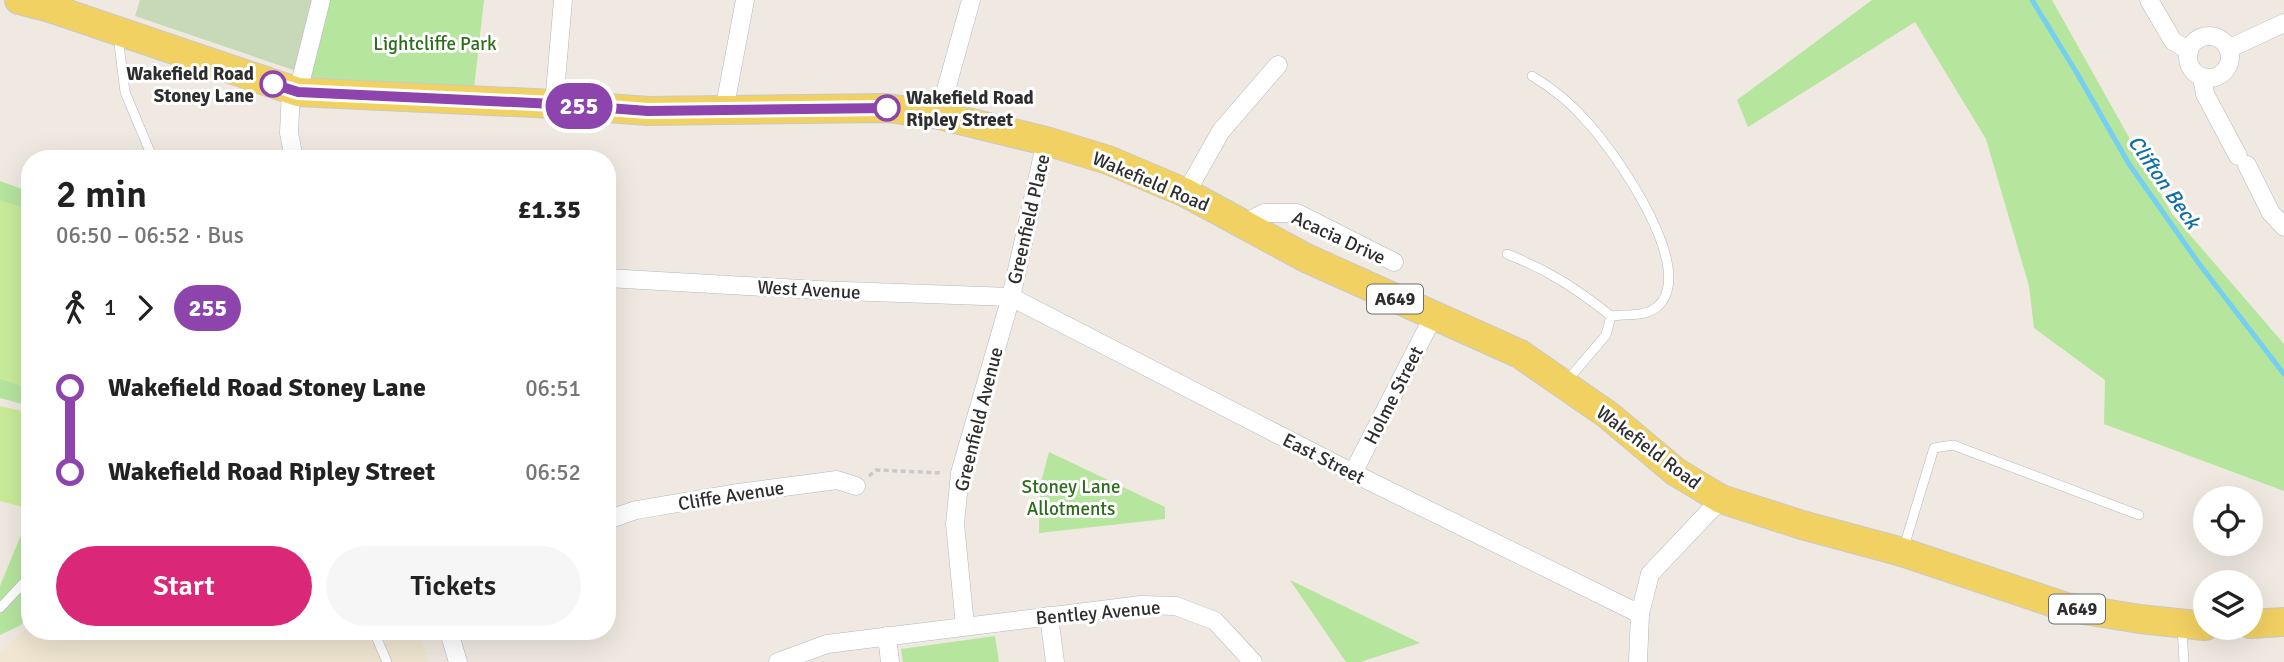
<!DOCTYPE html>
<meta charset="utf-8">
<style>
body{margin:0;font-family:Signika,sans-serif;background:#f6f6f6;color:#222;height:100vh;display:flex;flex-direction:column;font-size:26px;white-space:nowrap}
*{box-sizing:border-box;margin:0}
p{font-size:23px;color:#767676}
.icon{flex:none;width:38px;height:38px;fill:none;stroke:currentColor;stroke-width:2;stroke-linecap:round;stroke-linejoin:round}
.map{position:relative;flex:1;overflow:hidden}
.panel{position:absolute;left:21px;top:150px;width:595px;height:490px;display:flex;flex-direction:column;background:#fff;border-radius:28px;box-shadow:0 7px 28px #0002}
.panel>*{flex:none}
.badge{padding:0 14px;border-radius:23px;font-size:24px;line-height:46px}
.tools{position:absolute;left:2193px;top:486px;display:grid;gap:14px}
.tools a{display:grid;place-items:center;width:70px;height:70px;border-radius:50%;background:#fff;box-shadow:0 7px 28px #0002;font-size:35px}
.map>.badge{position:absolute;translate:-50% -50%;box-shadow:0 0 0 4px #fff}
.legs{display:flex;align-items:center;gap:10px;height:77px;padding:0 35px;font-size:23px}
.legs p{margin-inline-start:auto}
.overview{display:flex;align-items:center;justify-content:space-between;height:119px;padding:0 35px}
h1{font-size:38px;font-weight:600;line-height:52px}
.button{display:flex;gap:14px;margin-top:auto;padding:14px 35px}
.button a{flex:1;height:80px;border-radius:42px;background:#db2777;color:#fff;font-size:28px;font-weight:600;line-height:80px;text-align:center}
.button a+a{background:#f6f6f6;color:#222}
ul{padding:0 35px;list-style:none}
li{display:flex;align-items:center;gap:24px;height:84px;font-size:26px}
li i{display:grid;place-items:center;width:10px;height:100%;margin:0 9px;background:currentColor}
li i::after{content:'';width:18px;height:18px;margin:-9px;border:5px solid;border-radius:50%;background:#fff}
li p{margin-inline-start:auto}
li:first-child i{background:linear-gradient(#0000 50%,currentColor 0)}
li:last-child i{background:linear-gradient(currentColor 50%,#0000 0)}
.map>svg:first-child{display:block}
.education{fill:#f0e6d1}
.green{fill:#b6e59e}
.cemetery{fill:#c8d9b8}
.pitch{fill:#c9ec9a}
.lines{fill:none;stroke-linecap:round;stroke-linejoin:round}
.stream{stroke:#75cff0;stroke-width:5}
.lane-casing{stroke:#b4b7c1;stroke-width:10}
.street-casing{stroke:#b4b7c1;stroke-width:19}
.primary-casing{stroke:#c9c9c9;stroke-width:30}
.path{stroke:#c9c9c9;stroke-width:3.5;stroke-dasharray:5 3.5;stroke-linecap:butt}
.lane{stroke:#fff;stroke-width:9}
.street{stroke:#fff;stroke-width:18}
.primary{stroke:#f2d163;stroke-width:28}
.line-1-casing{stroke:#fff;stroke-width:16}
.line-1{stroke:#8e44ad;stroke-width:10}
.stop-1-dot{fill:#fff;stroke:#8e44ad;stroke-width:3.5}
.labels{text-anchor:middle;stroke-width:6;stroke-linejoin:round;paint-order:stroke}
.shield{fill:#fff;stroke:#6d6d6d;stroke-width:2}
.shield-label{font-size:18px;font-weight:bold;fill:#2e2e2e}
.park-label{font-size:19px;fill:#2c6e1b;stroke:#fff}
.stop-label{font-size:19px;font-weight:bold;fill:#2e2e2e;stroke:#fff;text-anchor:end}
.street-label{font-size:19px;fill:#2e2e2e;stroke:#fff}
.water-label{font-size:21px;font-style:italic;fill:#0d6fa3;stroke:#fff}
</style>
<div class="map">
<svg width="2284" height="662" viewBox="0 0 2284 662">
<rect width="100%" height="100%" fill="#efe9e1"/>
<polygon class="education" points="30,624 30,632 419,632 429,662 0,662 0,653"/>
<g class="green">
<polygon points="330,0 484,0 474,88 309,79"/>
<polygon points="1872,0 2052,0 2172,214 2284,344 2284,491 2104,424 2105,380 2034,328 2029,286 1986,139 1915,22 1748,127 1737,100"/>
<polygon points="0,181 30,192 30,406 0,398"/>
<polygon points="1049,452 1165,507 1165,519 1039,533 1040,486"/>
<polygon points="30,513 30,611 21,625 0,635 0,586"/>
<polygon points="1290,580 1420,643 1360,662 1346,662"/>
<polygon points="995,636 999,662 903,662 901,649"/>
</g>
<polygon class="cemetery" points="140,0 313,0 296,71 135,16"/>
<g class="pitch">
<polygon points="0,200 30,210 30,389 0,379"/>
<polygon points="0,406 30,413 30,496 27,508 0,501"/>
</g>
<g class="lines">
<polyline class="stream" points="2032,0 2078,75 2129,164 2200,265 2284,374"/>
<defs>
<g id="lane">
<polyline points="118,36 125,92 153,159"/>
<path d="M 1532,76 C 1554,89 1573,105 1589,124 C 1616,154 1699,271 1657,307 C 1645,317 1625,314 1611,316"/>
<path d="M 1507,254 C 1548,270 1577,289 1611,316 L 1606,335 L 1566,382"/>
<polyline points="1903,550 1934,448 1953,445 2139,515"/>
<polyline points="0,608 30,576"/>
<polyline points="2182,629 2184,662"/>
<polyline points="374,632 387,662"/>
</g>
<g id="street">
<polyline points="2149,0 2173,41 2189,51"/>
<circle cx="2209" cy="57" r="21"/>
<polyline points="2228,49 2284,23"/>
<polyline points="2202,77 2205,94 2238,156"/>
<polyline points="291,90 289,133 294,159"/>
<polyline points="298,92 321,0"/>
<polyline points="554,104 563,0"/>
<polyline points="724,111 745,0"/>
<polyline points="939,115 971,0"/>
<polyline points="2247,165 2271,213 2284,227"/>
<polyline points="1186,193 1221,131 1278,65"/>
<polyline points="1245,223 1264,213 1297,213 1394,262"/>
<polyline points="607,278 817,290 1011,297 1353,473 1640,614"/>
<polyline points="1353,473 1433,317"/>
<polyline points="607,520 636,510 731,494 837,480 856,486"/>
<polyline points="1049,616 1055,662"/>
<polyline points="965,626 955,524 960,473 1011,297 1046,141"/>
<polyline points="449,632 458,662"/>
<polyline points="887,636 890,662"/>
<polyline points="778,662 827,644 1141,605 1176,606 1215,621 1253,662"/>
<polyline points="1638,662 1640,614 1650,574 1721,499"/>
</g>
<g id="primary">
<polyline points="19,0 50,8 298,92 554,104 648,111 887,108 939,115 1046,141 1108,160 1186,193 1306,258 1520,354 1608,415 1676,472 1721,499 1802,525 1902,552 2066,607 2140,619 2205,626"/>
<polyline points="2250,624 2284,622"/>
</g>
</defs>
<use href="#lane" class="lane-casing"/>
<use href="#street" class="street-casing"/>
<use href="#primary" class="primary-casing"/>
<polyline class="path" points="869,476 876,470 943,473"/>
<use href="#lane" class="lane"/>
<use href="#street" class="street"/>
<use href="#primary" class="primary"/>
</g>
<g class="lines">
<defs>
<polyline id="line-1" points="273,84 298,92 554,104 648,111 887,108"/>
</defs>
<use href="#line-1" class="line-1-casing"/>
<use href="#line-1" class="line-1"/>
</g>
<g class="stop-1-dot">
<circle cx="273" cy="84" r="12"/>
<circle cx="887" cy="108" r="12"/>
</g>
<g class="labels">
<g class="shield">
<rect x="1367" y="284.5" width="56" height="29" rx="5"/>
<rect x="2049" y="594.5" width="56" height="29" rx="5"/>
</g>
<g class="shield-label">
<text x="1395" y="305">A649</text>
<text x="2077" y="615">A649</text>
</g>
<g class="park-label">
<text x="435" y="50">Lightcliffe Park</text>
<text x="1071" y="493">Stoney Lane<tspan x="1071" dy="22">Allotments</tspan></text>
</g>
<g class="stop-label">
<text x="254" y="80">Wakefield Road<tspan x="254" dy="22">Stoney Lane</tspan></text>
<text x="906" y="104" text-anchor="start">Wakefield Road<tspan x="906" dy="22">Ripley Street</tspan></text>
</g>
<g class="street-label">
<text transform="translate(1151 181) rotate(23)" y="7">Wakefield Road</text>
<text transform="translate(1028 219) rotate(-77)" y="7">Greenfield Place</text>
<text transform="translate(1339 237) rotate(25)" y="7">Acacia Drive</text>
<text transform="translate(809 289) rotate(3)" y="7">West Avenue</text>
<text transform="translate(1393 395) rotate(-63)" y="7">Holme Street</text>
<text transform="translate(978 419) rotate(-76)" y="7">Greenfield Avenue</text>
<text transform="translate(1649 447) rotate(37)" y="7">Wakefield Road</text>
<text transform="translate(1324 458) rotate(27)" y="7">East Street</text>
<text transform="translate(731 495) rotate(-9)" y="7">Cliffe Avenue</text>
<text transform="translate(1098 612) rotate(-5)" y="7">Bentley Avenue</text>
</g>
<g class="water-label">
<text transform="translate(2164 182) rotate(55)" y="7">Clifton Beck</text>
</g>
</g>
</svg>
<div class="tools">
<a><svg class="icon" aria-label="locate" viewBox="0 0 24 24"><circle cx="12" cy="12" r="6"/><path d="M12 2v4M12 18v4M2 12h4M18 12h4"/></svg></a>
<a><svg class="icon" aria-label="layers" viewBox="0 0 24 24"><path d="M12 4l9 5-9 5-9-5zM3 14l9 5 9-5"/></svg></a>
</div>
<b class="badge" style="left:579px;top:106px;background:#8e44ad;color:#fff">255</b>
<section class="panel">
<div class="overview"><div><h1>2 min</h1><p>06:50 – 06:52 · Bus</p></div><b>£1.35</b></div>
<div class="legs"><svg class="icon" aria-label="walk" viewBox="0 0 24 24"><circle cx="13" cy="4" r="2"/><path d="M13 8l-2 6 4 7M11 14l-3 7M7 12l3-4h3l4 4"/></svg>1<svg class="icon" aria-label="forward" viewBox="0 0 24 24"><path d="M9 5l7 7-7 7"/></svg><b class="badge" style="background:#8e44ad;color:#fff">255</b></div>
<ul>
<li><i style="color:#8e44ad"></i><b>Wakefield Road Stoney Lane</b><p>06:51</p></li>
<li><i style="color:#8e44ad"></i><b>Wakefield Road Ripley Street</b><p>06:52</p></li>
</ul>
<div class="button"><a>Start</a><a>Tickets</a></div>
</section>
</div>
